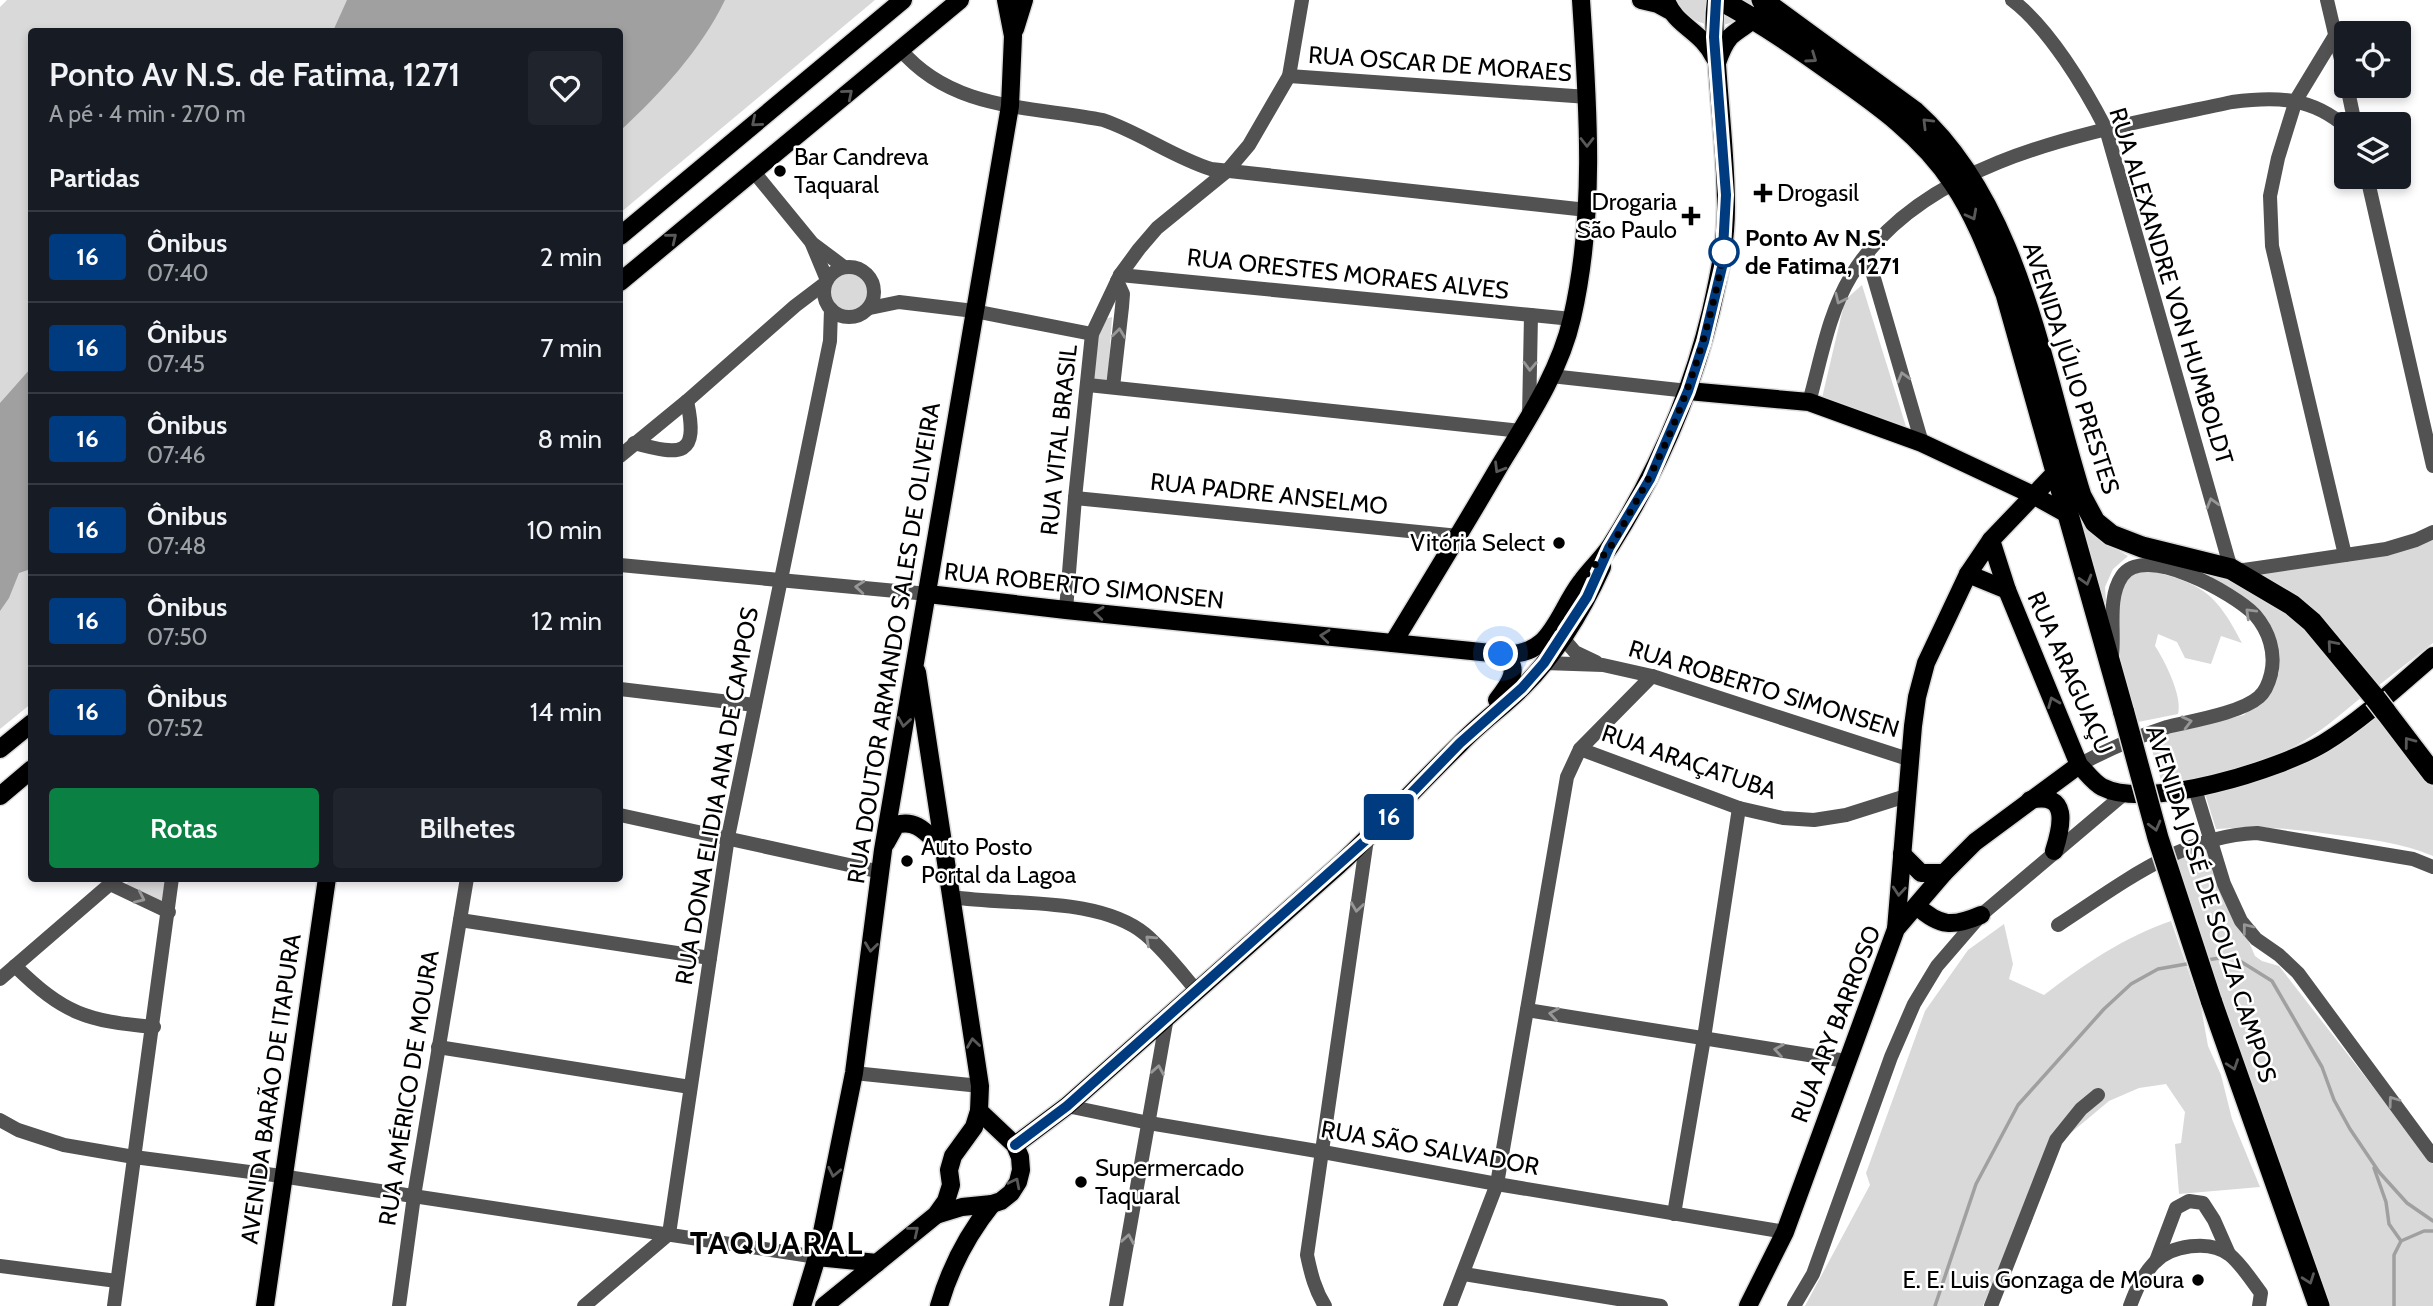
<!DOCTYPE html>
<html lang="pt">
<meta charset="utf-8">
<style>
body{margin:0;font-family:Cabin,sans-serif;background:#20242c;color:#f1f3f6;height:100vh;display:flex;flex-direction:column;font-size:26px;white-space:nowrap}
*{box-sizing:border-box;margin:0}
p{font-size:23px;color:#9ea1a6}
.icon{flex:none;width:38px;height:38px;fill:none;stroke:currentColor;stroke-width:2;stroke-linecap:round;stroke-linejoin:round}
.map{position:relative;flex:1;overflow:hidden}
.sheet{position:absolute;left:28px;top:28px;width:595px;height:854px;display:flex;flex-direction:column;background:#171b24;border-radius:7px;box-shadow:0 4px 10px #0003}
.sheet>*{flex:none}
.badge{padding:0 14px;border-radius:5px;font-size:24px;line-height:46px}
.controls{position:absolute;left:2334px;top:21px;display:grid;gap:14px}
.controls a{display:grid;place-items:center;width:77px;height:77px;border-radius:7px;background:#171b24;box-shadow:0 4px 10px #0003;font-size:35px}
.you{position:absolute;width:35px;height:35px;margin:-18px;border:5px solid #fff;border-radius:50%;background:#1a73e8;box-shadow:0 0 0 10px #1a73e833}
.map>.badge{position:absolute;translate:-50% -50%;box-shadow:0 0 0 4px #fff}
h2{padding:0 21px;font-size:26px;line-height:63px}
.round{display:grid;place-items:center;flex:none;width:74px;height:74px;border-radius:7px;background:#20242c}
.overview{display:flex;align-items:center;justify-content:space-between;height:119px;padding:0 21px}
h1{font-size:33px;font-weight:600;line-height:52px}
.primary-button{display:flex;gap:14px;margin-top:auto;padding:14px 21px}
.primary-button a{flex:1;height:80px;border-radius:7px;background:#0b8043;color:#fff;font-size:28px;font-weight:600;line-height:80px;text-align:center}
.primary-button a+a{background:#20242c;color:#f1f3f6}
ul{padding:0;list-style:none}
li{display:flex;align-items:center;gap:21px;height:91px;padding:0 21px;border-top:2px solid #363941}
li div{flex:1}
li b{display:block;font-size:26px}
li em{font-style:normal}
li .badge{min-width:77px;font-weight:700;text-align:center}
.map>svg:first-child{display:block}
.green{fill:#d9d9d9}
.water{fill:#a0a0a0}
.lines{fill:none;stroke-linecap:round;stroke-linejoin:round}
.stream{stroke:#a0a0a0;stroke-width:3.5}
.major-casing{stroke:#dbdbdb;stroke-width:21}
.highway-casing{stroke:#dbdbdb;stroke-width:24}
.minor{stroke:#525252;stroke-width:14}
.major{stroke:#000;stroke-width:18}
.highway{stroke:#000;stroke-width:21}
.highway-bridge-casing{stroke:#dbdbdb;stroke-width:24;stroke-linecap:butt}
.highway-bridge{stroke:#000;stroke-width:21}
.oneway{stroke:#595959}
.oneway2{stroke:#979797}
.line-casing{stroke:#fff;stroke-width:16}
.line{stroke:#003b80;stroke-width:10}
.walk{stroke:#000;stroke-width:7;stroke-dasharray:0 12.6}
.poi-dot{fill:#000;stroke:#fff;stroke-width:2.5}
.stop-dot{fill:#fff;stroke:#003b80;stroke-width:3.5}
.labels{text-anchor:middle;stroke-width:5;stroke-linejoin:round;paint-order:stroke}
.street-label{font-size:24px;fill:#000;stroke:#fff}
.poi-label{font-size:24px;fill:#000;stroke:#fff;text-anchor:start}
.stop-label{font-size:24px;font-weight:bold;fill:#000;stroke:#fff;text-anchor:start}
.district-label{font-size:32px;font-weight:bold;letter-spacing:2px;fill:#000;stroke:#fff}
</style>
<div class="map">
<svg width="2433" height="1306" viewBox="0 0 2433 1306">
<rect width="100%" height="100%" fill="#fff"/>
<g class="green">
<polygon points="7,0 875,0 620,213 620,32 32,32 32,703 0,729 0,7"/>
<path d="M 1673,0 L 1753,0 C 1735,37 1694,31 1673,0 Z"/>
<circle cx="849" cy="291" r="21"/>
<polygon points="1862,285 1908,433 1822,398 1845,300"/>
<polygon points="1112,317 1108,379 1105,382 1092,381 1096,334 1105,319"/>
<polygon points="2080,523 2102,541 2128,556 2113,569 2105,587 2106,602 2101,605"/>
<polygon points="2433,537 2433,643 2374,689 2251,572"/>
<path d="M 2142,569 C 2199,582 2215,590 2242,643 L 2221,636 L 2211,664 L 2185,658 L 2177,642 L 2158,634 L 2155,646 C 2165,661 2183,697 2178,714 L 2138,722 L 2119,664 L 2119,602 L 2126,575 Z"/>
<path d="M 2212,575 L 2233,580 L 2297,620 L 2363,696 C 2341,714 2319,734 2293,747 C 2252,766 2206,777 2163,787 L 2149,740 L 2179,730 L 2244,715 L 2279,673 L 2275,642 L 2209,581 Z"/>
<path d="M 2376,713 L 2433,787 L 2433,856 C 2402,843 2370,839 2337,835 C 2294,829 2260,825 2216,829 L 2205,794 Z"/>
<polygon points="2210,841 2224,884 2255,956 2262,961 2279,966 2433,1164 2433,1306 2319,1306 2167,856"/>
<polygon points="132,879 165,879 162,903 122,887"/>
<path d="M 2171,921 L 2201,1007 L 2208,1046 L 2221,1075 L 2232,1119 L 2260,1187 L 2179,1194 L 2175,1144 L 2181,1143 L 2185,1112 L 2166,1084 L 2139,1088 L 2109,1101 L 2066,1137 L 2050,1142 L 1983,1306 L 1805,1306 L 1870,1185 L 1866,1173 L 1925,1011 L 1968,950 L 2004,924 L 2013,964 L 2009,979 L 2044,995 C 2085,964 2122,938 2171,921 Z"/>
</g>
<g class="water">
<path d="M 347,0 L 725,0 C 701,50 660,94 620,131 L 620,32 L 333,31 Z"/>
<polygon points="31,368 31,569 19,573 9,598 0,611 0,403"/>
</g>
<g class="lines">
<g class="stream">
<polyline points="2207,960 2232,956 2272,981 2322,1067 2334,1100 2350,1129 2379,1172 2407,1203 2433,1221"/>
<polyline points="2374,1168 2386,1202 2389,1224 2401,1241"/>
<polyline points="1935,1306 1976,1184 2018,1105 2104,1009 2131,984 2158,969 2192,963"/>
<polyline points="2394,1306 2394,1255 2401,1241 2424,1231 2433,1231"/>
</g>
<defs>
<g id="major">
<polyline points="1641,0 1658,4 1669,10"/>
<path d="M 1666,0 C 1675,26 1702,31 1714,57"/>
<polyline points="1015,29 1024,0"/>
<path d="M 1717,63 C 1720,54 1723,45 1730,37 C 1739,28 1751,24 1761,12"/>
<polyline points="620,236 903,0"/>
<polyline points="620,282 960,0"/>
<polyline points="1688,391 1809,402 1922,443 2033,495 2067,514"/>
<path d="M 1991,540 L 2007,590 L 2079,765 C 2086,772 2094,783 2102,787 C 2148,811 2281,769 2324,743 C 2363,719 2398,686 2433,656"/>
<polyline points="1968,574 2007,590"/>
<path d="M 928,594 L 1066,610 L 1501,654 C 1552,658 1556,615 1581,582 C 1590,569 1603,558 1611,545 C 1657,472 1691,395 1711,311 C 1719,276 1726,243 1726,207 C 1726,159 1720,111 1717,64 C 1715,42 1713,22 1716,0"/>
<path d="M 1393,643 C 1429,584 1465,525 1500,465 C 1528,419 1560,371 1572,318 C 1596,214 1588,105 1581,0"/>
<path d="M 1497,700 C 1509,685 1523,667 1501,654"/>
<polyline points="0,749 32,723"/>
<polyline points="0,796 32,769"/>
<path d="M 2030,800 C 2070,791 2062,826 2054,851"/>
<path d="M 886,843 L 896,825 C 917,818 928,835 943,848"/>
<polyline points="1902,854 1921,873 1944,873"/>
<path d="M 1917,906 C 1940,927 1953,927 1981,915"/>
<polyline points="1896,929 1913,726 1917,697 1926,663 1968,574 1991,540 2056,472"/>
<path d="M 1015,1145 L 1067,1106 L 1339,865 C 1381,826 1419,784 1460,744 C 1480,723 1503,707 1523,687 C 1556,654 1583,609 1602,567"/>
<polyline points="936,1215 962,1207 992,1204 1001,1201 1011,1193 1018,1182 1021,1170 1020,1157 1015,1145 979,1111"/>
<polyline points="817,1257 877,1263"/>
<polyline points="265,1306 327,878"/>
<polyline points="802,1306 817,1257 854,1073 883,850 1010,106 1013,36 1006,0"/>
<polyline points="824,1306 936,1215 946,1201 951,1185 949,1170 953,1156 974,1127 979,1111 980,1086 917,672"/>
<path d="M 939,1306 C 950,1268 967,1235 992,1204"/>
<polyline points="1748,1306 1785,1232 1896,929 1944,873 1975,842 2079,765"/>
</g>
<g id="highway">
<path d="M 1720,0 C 1758,20 1793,44 1828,69 C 1875,102 1922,134 1954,183 C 1977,217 1991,256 2006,294 L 2124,713"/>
<path d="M 1762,0 L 1915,112 C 2019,205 2041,369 2081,496 L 2095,522 L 2111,535 L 2142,547 L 2231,569 L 2292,605 L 2312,622 L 2375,698"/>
<polyline points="2385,711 2433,774"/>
<polyline points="2211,1000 2319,1306"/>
</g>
</defs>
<use href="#major" class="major-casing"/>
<use href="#highway" class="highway-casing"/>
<g class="minor">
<path d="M 2012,0 C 2049,28 2085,88 2106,129 L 2231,569"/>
<polyline points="2327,0 2347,85"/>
<polyline points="2336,34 2296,100 2278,158 2270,196 2272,246 2345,555"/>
<path d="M 900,49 C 952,111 1031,106 1103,120 C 1141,133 1173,157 1211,169 L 1587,210"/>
<polyline points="1289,76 1588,97"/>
<polyline points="2347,86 2355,124"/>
<polyline points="754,172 812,243 844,267"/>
<polyline points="2367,177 2433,466"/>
<polyline points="812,244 827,280"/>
<polyline points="1867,254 1922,443"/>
<circle cx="849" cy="292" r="25"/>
<polyline points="1120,275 1572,319"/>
<polyline points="870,308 899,302 974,311 1092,334"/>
<polyline points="1551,376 1688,391"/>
<polyline points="1088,385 1521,431"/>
<polyline points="1113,387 1122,307 1123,294 1117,281"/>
<path d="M 1809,402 C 1821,360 1828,314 1851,276 C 1925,154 2104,130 2232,102 C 2277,96 2312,97 2347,128"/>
<polyline points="1529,417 1531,315"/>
<path d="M 634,443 C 682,456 699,457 687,401"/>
<polyline points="620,456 687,401 795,306 824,284"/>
<polyline points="1075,498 1459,536"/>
<polyline points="620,565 928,594"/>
<polyline points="2237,571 2386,549 2416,540 2433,532"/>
<polyline points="1066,610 1075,498 1092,334 1120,275 1139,249 1157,228 1227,171 1249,145 1289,76 1302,0"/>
<polyline points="1562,637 1575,652 1596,662"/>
<polyline points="1544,663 1603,665 1652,676 1911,760"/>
<polyline points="620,689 755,705"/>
<polyline points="1580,749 1739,808 1783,818 1814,820 1846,815 1906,796"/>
<path d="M 2079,765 C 2108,749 2136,737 2167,727 C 2191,721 2241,713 2259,697 C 2265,692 2269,682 2271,674 C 2276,653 2269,631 2255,615 C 2234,593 2144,543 2122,576 C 2107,598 2115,631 2112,655"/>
<polyline points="2195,789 2224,884 2241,921 2256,939 2279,955 2298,973 2433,1156"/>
<polyline points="620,815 881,872"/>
<polyline points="110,884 169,912"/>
<path d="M 952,897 C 1010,906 1098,896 1145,934 C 1164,950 1180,971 1196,990"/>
<polyline points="460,920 710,958"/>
<path d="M 2058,925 C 2120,885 2180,836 2257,833 L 2413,859 L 2433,867"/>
<path d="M 15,966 C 64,1014 86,1021 154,1027"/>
<polyline points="0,979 117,878"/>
<polyline points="1527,1010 1846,1061"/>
<polyline points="438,1047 690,1087"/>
<polyline points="854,1073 980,1086"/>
<polyline points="1067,1106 1149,1123 1323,1152 1497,1184 1785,1232"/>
<polyline points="0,1120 18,1130 64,1145 134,1157 274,1175 817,1257"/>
<polyline points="1674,1214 1704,1038 1739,808"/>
<polyline points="2156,1261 2176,1208 2189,1201 2203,1203 2214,1220 2229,1254"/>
<polyline points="0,1266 117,1281"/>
<polyline points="1464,1274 1661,1306"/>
<polyline points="114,1306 172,878"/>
<polyline points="399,1306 414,1196 467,878"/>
<polyline points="584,1306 669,1234 728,837 830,341 831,309"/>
<polyline points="1116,1306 1167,1017"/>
<path d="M 1325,1306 C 1315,1290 1311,1274 1307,1255 L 1367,839"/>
<polyline points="1450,1306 1497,1184 1567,777 1580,749 1652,676"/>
<polyline points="1794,1306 1813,1274 1891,1057 1914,1004 1937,966 1981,915 2124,794"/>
<polyline points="1991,1306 2056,1140 2081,1109 2098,1095"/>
<path d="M 2130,1306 C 2136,1290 2142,1276 2154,1263 C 2170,1245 2210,1239 2230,1255 C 2242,1265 2251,1280 2261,1293 L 2259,1306"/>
</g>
<use href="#major" class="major"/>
<use href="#highway" class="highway"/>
<defs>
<g id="highway-bridge">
<polyline points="2375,698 2385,711"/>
<polyline points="2124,713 2158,838 2211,1000"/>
</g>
</defs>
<use href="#highway-bridge" class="highway-bridge-casing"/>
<use href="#highway-bridge" class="highway-bridge"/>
</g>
<defs><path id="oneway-chevron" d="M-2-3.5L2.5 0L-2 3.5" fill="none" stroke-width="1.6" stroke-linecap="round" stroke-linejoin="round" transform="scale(1.75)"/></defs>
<g class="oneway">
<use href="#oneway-chevron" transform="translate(1812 58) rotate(35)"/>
<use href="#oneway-chevron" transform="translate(848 94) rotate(-40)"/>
<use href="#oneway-chevron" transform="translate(756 122) rotate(140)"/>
<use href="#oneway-chevron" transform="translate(1927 123) rotate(-135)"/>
<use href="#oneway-chevron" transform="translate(1587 142) rotate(90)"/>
<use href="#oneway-chevron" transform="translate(1972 215) rotate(62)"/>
<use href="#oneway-chevron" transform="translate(672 238) rotate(-39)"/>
<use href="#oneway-chevron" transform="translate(1499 468) rotate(121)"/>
<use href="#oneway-chevron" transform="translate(2086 580) rotate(74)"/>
<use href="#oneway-chevron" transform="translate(1099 613) rotate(-174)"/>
<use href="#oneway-chevron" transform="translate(1325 636) rotate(-174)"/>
<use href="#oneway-chevron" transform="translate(2332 645) rotate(-131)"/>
<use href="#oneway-chevron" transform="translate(2053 702) rotate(-112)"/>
<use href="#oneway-chevron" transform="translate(904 722) rotate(99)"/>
<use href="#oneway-chevron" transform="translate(2409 742) rotate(-127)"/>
<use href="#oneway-chevron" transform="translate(2155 826) rotate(75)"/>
<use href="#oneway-chevron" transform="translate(1899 891) rotate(95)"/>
<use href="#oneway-chevron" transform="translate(871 947) rotate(97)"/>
<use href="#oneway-chevron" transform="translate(973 1043) rotate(-98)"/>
<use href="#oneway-chevron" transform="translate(2233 1065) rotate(71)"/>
<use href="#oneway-chevron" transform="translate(834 1172) rotate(102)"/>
<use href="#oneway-chevron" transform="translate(1015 1183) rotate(-63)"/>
<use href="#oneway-chevron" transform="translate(914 1231) rotate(-39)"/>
<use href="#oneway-chevron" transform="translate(2309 1279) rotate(70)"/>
</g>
<g class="oneway2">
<use href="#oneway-chevron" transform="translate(1840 299) rotate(115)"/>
<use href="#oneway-chevron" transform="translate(1119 333) rotate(-83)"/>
<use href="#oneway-chevron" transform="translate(1530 366) rotate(92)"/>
<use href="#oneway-chevron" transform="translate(1903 377) rotate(-106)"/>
<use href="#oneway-chevron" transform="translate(2212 503) rotate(-106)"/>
<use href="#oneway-chevron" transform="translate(860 587) rotate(-175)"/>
<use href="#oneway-chevron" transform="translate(2250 613) rotate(-136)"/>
<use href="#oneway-chevron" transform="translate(2187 722) rotate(-14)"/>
<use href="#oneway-chevron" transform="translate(140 898) rotate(25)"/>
<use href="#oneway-chevron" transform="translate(1357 907) rotate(98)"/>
<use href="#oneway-chevron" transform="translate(2247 928) rotate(-128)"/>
<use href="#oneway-chevron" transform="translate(1150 940) rotate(-137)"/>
<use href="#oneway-chevron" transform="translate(1554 1014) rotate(-171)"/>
<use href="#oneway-chevron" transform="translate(1779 1050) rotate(-171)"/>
<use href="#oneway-chevron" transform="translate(1158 1070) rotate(-80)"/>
<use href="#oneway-chevron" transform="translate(2393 1101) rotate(-126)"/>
<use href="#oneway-chevron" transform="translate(1128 1239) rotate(-80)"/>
</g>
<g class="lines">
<defs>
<polyline id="line" points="1015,1145 1067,1106 1367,839 1460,743 1522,688 1544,663 1587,597 1609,548 1650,479 1688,391 1704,342 1722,267 1726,195 1714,37 1716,0"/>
</defs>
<use href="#line" class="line-casing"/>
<use href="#line" class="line"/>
<path class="walk" d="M 1501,654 C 1550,659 1555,619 1578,586 C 1587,572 1599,561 1609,549 C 1618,536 1625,521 1633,507 C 1679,427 1707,342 1724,252"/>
</g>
<g class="poi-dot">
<circle cx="780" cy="171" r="7"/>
<path d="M1759.5 182.5h7v7h7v7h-7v7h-7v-7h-7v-7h7z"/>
<path d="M1687.5 205.5h7v7h7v7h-7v7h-7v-7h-7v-7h7z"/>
<circle cx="1559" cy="543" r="7"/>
<circle cx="907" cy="861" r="7"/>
<circle cx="1081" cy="1182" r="7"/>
<circle cx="2198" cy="1280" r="7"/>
</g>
<circle class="stop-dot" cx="1724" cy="252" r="14"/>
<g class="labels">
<g class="street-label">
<text transform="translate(1440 64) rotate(4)" y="8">RUA OSCAR DE MORAES</text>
<text transform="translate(1348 274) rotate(6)" y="8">RUA ORESTES MORAES ALVES</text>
<text transform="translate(2171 286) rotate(73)" y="8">RUA ALEXANDRE VON HUMBOLDT</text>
<text transform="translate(2071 368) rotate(72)" y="8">AVENIDA JÚLIO PRESTES</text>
<text transform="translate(1059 440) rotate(-84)" y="8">RUA VITAL BRASIL</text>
<text transform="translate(1269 494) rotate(6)" y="8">RUA PADRE ANSELMO</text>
<text transform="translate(1084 586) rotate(6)" y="8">RUA ROBERTO SIMONSEN</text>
<text transform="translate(894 643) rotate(-81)" y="8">RUA DOUTOR ARMANDO SALES DE OLIVEIRA</text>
<text transform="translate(2070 673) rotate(66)" y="8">RUA ARAGUAÇU</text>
<text transform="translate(1764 689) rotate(17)" y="8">RUA ROBERTO SIMONSEN</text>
<text transform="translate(1689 762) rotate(19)" y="8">RUA ARAÇATUBA</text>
<text transform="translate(717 796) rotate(-80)" y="8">RUA DONA ELIDIA ANA DE CAMPOS</text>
<text transform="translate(2211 904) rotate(72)" y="8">AVENIDA JOSÉ DE SOUZA CAMPOS</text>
<text transform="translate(1836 1024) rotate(-69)" y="8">RUA ARY BARROSO</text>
<text transform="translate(409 1088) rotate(-81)" y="8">RUA AMÉRICO DE MOURA</text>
<text transform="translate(271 1089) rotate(-82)" y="8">AVENIDA BARÃO DE ITAPURA</text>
<text transform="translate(1430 1148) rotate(10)" y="8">RUA SÃO SALVADOR</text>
</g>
<g class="poi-label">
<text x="794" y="165">Bar Candreva<tspan x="794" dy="28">Taquaral</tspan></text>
<text x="1777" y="201">Drogasil</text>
<text x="1677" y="210" text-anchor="end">Drogaria<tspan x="1677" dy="28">São Paulo</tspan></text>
<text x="1545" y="551" text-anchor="end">Vitória Select</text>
<text x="921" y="855">Auto Posto<tspan x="921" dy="28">Portal da Lagoa</tspan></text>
<text x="1095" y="1176">Supermercado<tspan x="1095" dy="28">Taquaral</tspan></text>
<text x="2184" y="1288" text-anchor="end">E. E. Luis Gonzaga de Moura</text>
</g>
<g class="stop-label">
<text x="1745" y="246">Ponto Av N.S.<tspan x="1745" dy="28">de Fatima, 1271</tspan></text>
</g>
<g class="district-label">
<text x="777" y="1254">TAQUARAL</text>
</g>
</g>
</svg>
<div class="controls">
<a><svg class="icon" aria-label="locate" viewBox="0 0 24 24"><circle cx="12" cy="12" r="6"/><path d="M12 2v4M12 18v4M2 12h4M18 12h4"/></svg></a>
<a><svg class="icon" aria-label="layers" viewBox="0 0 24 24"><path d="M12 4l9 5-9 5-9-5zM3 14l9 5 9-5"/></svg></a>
</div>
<div class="you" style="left:1501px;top:654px"></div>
<b class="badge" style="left:1389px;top:817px;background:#003b80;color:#fff">16</b>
<section class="sheet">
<div class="overview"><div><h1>Ponto Av N.S. de Fatima, 1271</h1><p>A pé · 4 min · 270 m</p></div><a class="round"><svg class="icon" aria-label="heart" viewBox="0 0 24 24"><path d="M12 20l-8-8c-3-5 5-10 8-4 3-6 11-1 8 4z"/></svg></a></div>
<h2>Partidas</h2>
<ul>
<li><span class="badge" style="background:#003b80;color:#fff">16</span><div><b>Ônibus</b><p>07:40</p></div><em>2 min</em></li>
<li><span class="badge" style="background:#003b80;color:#fff">16</span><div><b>Ônibus</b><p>07:45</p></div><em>7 min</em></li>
<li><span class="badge" style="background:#003b80;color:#fff">16</span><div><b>Ônibus</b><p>07:46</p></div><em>8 min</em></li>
<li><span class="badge" style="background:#003b80;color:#fff">16</span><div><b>Ônibus</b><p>07:48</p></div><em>10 min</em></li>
<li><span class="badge" style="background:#003b80;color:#fff">16</span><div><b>Ônibus</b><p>07:50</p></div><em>12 min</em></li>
<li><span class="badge" style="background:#003b80;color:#fff">16</span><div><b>Ônibus</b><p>07:52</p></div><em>14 min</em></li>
</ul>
<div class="primary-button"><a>Rotas</a><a>Bilhetes</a></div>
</section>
</div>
